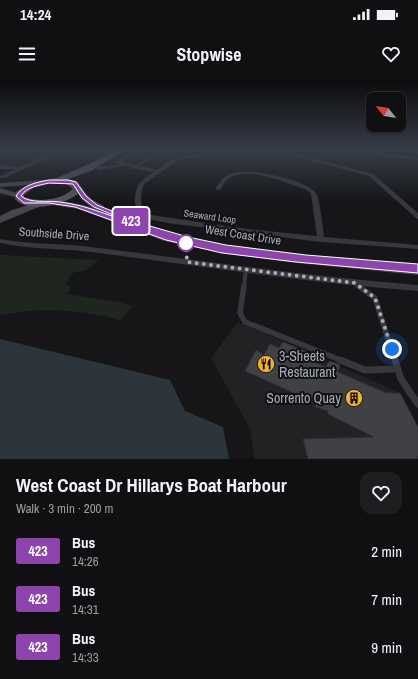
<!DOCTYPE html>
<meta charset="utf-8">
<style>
body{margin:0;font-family:"Archivo Narrow",sans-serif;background:#1e1e20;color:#f1f3f6;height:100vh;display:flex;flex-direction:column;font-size:15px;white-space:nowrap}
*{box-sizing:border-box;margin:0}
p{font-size:13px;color:#9c9d9f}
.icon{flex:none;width:22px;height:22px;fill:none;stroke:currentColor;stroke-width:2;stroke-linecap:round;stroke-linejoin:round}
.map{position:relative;height:379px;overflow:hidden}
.sheet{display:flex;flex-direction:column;background:#101012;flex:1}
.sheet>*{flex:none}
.badge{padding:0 8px;border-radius:3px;font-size:14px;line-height:26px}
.needle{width:26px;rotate:300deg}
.tools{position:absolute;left:366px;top:12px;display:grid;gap:8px}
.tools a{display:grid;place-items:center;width:40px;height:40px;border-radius:8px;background:#101012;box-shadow:0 1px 3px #0004,0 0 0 1px #303032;font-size:20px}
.you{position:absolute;width:20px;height:20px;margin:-10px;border:3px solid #fff;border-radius:50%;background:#1a73e8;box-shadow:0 0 0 6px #1a73e833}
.map>.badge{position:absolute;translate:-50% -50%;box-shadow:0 0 0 2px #fff}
.round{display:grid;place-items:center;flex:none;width:42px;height:42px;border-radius:12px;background:#1e1e20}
.head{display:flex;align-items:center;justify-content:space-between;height:68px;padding:0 16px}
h1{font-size:19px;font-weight:700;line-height:30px}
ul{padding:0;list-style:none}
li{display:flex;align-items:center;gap:12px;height:48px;padding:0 16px}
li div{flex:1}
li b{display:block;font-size:15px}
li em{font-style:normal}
li .badge{min-width:44px;font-weight:700;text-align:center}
.status{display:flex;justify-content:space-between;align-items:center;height:28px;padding:0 20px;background:#101012;direction:ltr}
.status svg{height:11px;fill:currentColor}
header{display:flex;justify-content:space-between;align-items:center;height:52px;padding:0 16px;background:#101012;font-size:18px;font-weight:700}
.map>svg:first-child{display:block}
.built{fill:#222225}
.green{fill:#1e261f}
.water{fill:#2c353c}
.building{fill:#404145;stroke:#303034}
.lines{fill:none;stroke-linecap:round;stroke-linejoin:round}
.lane-far3{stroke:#37383d;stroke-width:2.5}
.lane-far2{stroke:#37383d;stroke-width:4}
.lane-far1{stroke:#37383d;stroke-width:5.5}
.lane{stroke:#37383d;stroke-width:7}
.street{fill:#37383d;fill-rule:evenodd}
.secondary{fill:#45474d;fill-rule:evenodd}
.primary{fill:#53555c;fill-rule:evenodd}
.line{fill:#8e44ad;stroke:#fff;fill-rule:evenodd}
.walk{stroke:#a8adb8;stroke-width:4;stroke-dasharray:0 7.2}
.stop-dot{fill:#fff;stroke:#8e44ad;stroke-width:2}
.labels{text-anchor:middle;stroke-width:4;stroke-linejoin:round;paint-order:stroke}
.far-street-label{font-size:10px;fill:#a8adb8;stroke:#111113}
.street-label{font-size:12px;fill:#a8adb8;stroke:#111113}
.near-poi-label{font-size:14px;fill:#a8adb8;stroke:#111113;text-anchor:start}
</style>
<div class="status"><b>14:24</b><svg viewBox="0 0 49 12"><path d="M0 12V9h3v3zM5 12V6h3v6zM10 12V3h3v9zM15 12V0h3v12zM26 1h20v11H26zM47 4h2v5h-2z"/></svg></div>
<header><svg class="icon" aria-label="menu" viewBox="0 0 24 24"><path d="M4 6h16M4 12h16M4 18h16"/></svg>Stopwise<svg class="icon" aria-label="heart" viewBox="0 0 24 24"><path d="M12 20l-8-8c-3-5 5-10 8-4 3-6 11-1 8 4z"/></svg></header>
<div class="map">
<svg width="418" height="379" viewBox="0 0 418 379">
<rect width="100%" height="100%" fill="#161618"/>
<polygon class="built" points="238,242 396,311 418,348 418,379 255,379 250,349 211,278"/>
<g class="green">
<polygon points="0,69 61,69 34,81 0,78"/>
<path d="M 0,175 L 99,180 L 85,191 L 74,192 L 65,204 L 71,206 L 67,214 L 118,222 L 133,226 L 120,240 C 81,229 40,227 0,235 Z"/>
</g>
<polygon class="water" points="0,259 170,300 185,331 223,347 229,379 0,379"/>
<polygon class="building" points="283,262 308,272 305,279 326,287 329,281 336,283 340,285 338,292 386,313 400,313 418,347 418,379 308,379 303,359 374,357 328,334 328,331 315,327 316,323 245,291 256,270 264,275 270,264 279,268"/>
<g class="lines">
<g class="lane-far3">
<polyline points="159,71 180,69"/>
<polyline points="133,88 156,74 160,69"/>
</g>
<g class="lane-far2">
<polyline points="355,203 359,206"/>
<polyline points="244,206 246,189"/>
</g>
<g class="lane-far1">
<polyline points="244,205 240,233 245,242 343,281"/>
<polyline points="357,205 375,218 395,281"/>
</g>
<g class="lane">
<polyline points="340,280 365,290 397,289"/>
<polyline points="395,280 401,299 418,324"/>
</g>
<g class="street">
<polygon points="61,69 103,71 110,74 108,80 106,81 104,80 106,75 102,73 62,72 4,98 0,98 0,96 15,89 0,89 0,85 19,87"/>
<path d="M 133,69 L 138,69 L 121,82 L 157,90 L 169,81 L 179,77 L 232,69 L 246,69 L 180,79 L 144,104 C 140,115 138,129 151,135 L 247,149 L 317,156 L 311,114 L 307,110 C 287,103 246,84 227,100 C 224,103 222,107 220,110 L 215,109 C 220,102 224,95 233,93 C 249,88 304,99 315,112 C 320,117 323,149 324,157 L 418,165 L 418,169 L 321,162 L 167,143 C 159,141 149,140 142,136 C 132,130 134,112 139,104 C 142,99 149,95 154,92 L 125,86 L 99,90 L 96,88 L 99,86 L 119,85 L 115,83 Z"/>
<polygon points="268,69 277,69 373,94 418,133 418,139 416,138 369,96"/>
<polygon points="350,69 361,69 418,78 418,80 384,76"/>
<path d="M 0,159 C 33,165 66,163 99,168 C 206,181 311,197 418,205 L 418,211 C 311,203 206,187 99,173 C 66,168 33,170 0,163 Z"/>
</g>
<g class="secondary">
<polygon points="413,69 418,69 418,75 416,74"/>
<polygon points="43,100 46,100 46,104 0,107 0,103"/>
<path d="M 75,107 L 81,107 L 91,119 L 104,126 L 104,130 C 91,132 81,118 74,109 Z"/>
<polygon points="0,108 21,114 22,116 18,118 0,113"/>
<polygon points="49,119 84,125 171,156 222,167 287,176 418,187 418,195 287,182 222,173 164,161 79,129 46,124 0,143 0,136 12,130"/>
</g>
<path class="primary" d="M 117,69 L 126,69 L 91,91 L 68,99 L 77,101 L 83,109 C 71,124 29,135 15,119 L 16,112 C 32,101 40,103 56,98 C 79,89 96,81 117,69 ZM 49,104 L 67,104 L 73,109 C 61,120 40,123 24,117 L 24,115 L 33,108 Z"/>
</g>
<linearGradient id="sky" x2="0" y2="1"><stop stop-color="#0c0c0d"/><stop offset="0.57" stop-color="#363c48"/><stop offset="1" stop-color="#363c48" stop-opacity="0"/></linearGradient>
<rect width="418" height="122" fill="url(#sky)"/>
<path class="line" d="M 49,100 L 68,100 L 76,102 L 86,116 L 97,125 L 150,146 L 188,157 L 226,165 L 306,175 L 418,184 L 418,193 L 296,182 L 222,173 L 166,160 L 75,127 L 49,123 L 24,123 L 16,116 C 23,105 37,102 49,100 ZM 49,103 L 73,104 L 82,118 L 94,127 L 139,146 C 113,137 87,125 60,122 C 47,120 31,124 21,116 C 26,107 40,105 49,103 Z"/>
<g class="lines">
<polyline class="walk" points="186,163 187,182 355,203 375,218 392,269"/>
</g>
<defs>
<symbol id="restaurant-disc" viewBox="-11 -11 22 22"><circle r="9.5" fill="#f2b134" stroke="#111113"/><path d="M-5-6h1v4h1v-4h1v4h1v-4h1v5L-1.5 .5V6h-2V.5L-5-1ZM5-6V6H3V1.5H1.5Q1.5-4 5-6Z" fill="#111"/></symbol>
<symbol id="building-disc" viewBox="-11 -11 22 22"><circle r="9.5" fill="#f2b134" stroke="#111113"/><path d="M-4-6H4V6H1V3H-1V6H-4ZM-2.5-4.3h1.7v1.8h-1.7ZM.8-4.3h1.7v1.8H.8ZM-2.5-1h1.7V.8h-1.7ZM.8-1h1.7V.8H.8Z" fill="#111"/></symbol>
</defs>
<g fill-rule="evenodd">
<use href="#restaurant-disc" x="256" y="274" width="20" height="20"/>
<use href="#building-disc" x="344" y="308" width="20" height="20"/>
</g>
<circle class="stop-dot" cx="186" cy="163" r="8"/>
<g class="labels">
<g class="far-street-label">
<text transform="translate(210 136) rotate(8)" y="4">Seaward Loop</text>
</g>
<g class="street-label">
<text transform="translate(54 154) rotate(4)" y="4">Southside Drive</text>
<text transform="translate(243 155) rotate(9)" y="4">West Coast Drive</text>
</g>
<g class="near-poi-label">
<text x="279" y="281">3-Sheets<tspan x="279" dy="16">Restaurant</tspan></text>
<text x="341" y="323" text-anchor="end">Sorrento Quay</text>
</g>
</g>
</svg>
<div class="tools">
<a><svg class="needle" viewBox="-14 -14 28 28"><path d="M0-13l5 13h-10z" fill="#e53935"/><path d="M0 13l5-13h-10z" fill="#9c9d9f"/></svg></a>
</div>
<div class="you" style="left:392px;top:269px"></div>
<b class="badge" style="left:131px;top:141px;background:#8e44ad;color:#fff">423</b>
</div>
<section class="sheet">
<div class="head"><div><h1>West Coast Dr Hillarys Boat Harbour</h1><p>Walk · 3 min · 200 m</p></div><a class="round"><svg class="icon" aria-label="heart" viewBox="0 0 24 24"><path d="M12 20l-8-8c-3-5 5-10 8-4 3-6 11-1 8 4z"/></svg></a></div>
<ul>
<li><span class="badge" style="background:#8e44ad;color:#fff">423</span><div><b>Bus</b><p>14:26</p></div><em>2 min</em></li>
<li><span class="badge" style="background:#8e44ad;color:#fff">423</span><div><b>Bus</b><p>14:31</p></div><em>7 min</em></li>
<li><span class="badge" style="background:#8e44ad;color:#fff">423</span><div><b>Bus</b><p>14:33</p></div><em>9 min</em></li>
</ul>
</section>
